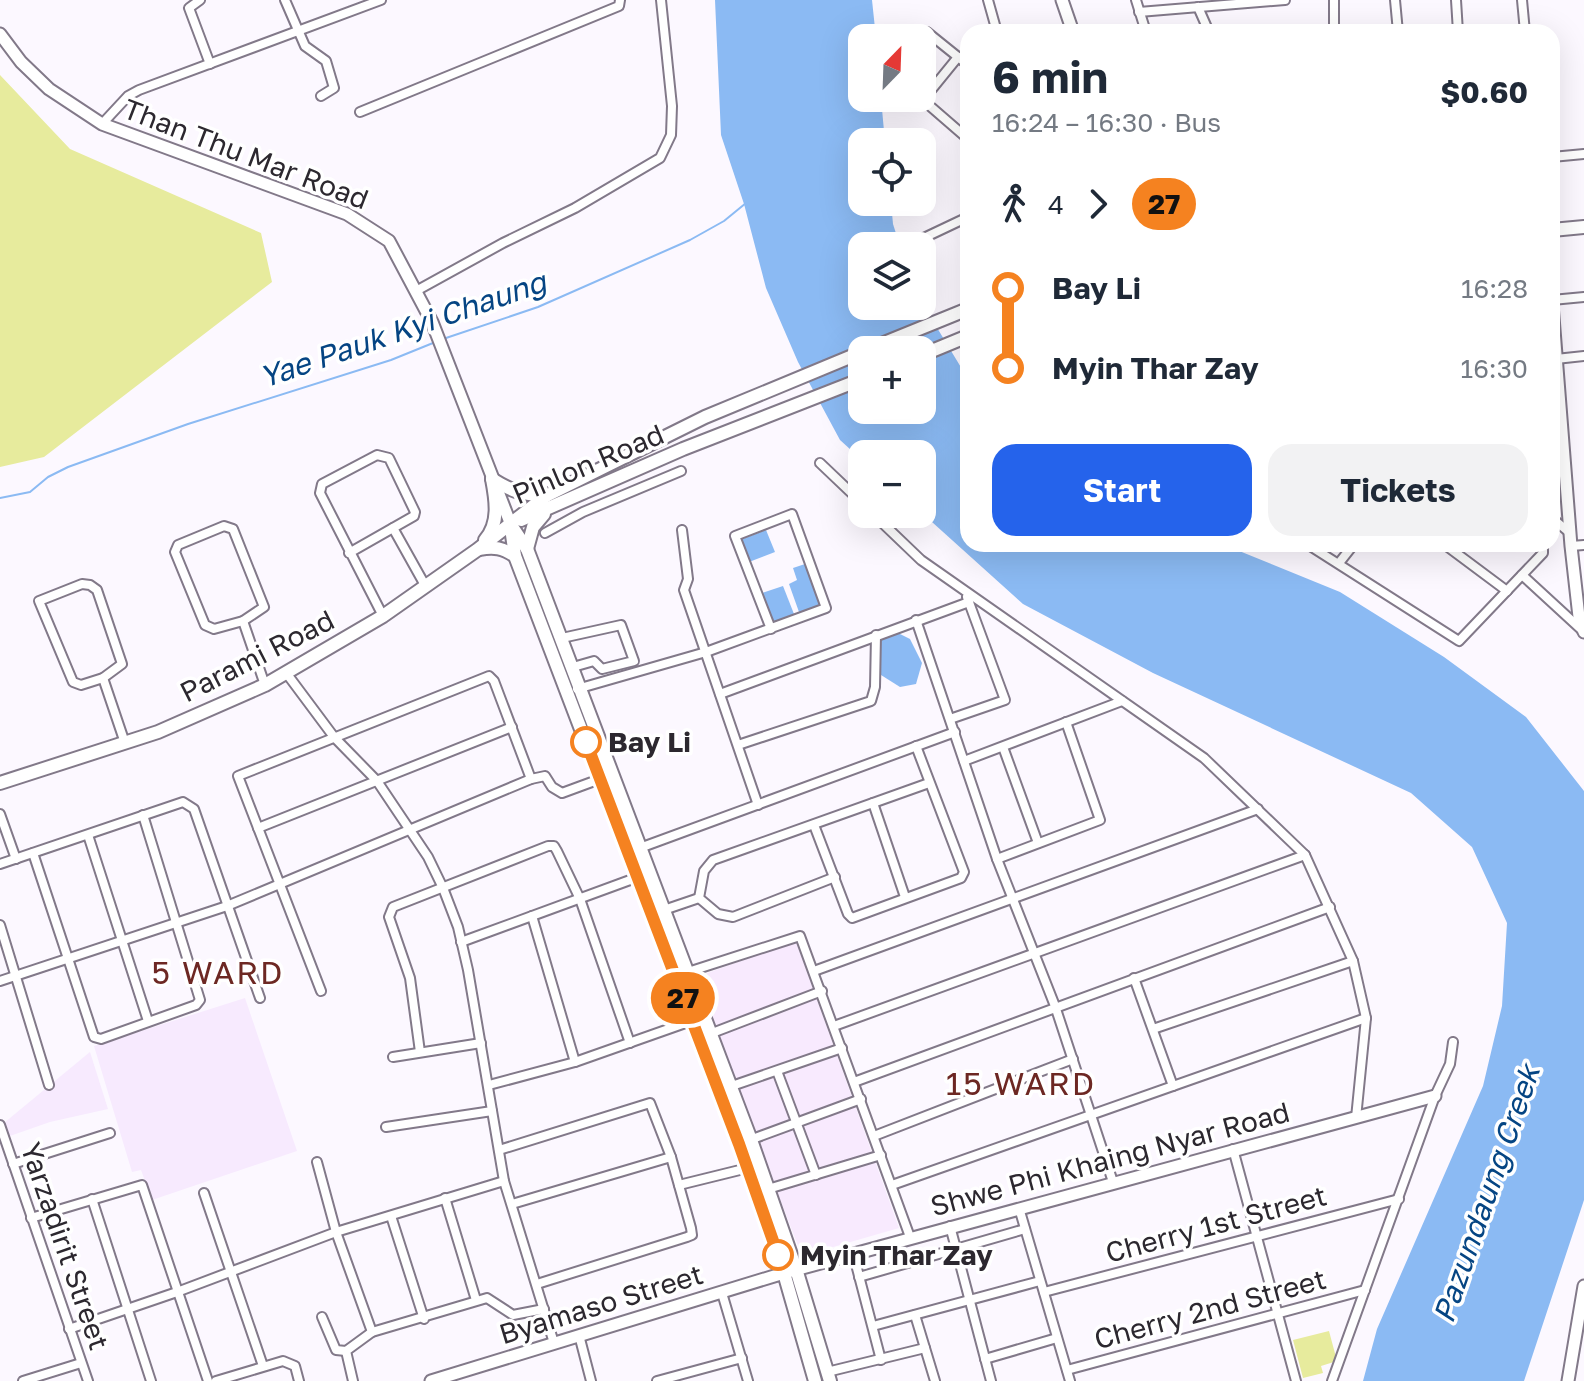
<!DOCTYPE html>
<meta charset="utf-8">
<style>
body{margin:0;font-family:"Golos Text",sans-serif;background:#f2f2f3;color:#1f2937;height:100vh;display:flex;flex-direction:column;font-size:30px;white-space:nowrap}
*{box-sizing:border-box;margin:0}
p{font-size:26px;color:#747a83}
.icon{flex:none;width:44px;height:44px;fill:none;stroke:currentColor;stroke-width:2;stroke-linecap:round;stroke-linejoin:round}
.map{position:relative;flex:1;overflow:hidden}
.sheet{position:absolute;left:960px;top:24px;width:600px;height:528px;display:flex;flex-direction:column;background:#fff;border-radius:24px;box-shadow:0 8px 32px #0002}
.sheet>*{flex:none}
.badge{padding:0 16px;border-radius:26px;font-size:28px;line-height:52px}
.needle{width:52px;rotate:23deg}
.buttons{position:absolute;left:848px;top:24px;display:grid;gap:16px}
.buttons a{display:grid;place-items:center;width:88px;height:88px;border-radius:16px;background:#fff;box-shadow:0 8px 32px #0002;font-size:40px}
.map>.badge{position:absolute;translate:-50% -50%;box-shadow:0 0 0 4px #fff}
.legs{display:flex;align-items:center;gap:12px;height:88px;padding:0 32px;font-size:26px}
.legs p{margin-inline-start:auto}
.summary{display:flex;align-items:center;justify-content:space-between;height:136px;padding:0 32px}
h1{font-size:44px;font-weight:700;line-height:60px}
.cta{display:flex;gap:16px;margin-top:auto;padding:16px 32px}
.cta a{flex:1;height:92px;border-radius:24px;background:#2563eb;color:#fff;font-size:32px;font-weight:700;line-height:92px;text-align:center}
.cta a+a{background:#f2f2f3;color:#1f2937}
ul{padding:0 32px;list-style:none}
li{display:flex;align-items:center;gap:28px;height:80px;font-size:30px}
li i{display:grid;place-items:center;width:12px;height:100%;margin:0 10px;background:currentColor}
li i::after{content:'';width:20px;height:20px;margin:-10px;border:6px solid;border-radius:50%;background:#fff}
li p{margin-inline-start:auto}
li:first-child i{background:linear-gradient(#0000 50%,currentColor 0)}
li:last-child i{background:linear-gradient(currentColor 50%,#0000 0)}
.map>svg:first-child{display:block}
.commercial{fill:#f8eafe}
.education{fill:#f7eafe}
.green{fill:#e7eb9d}
.water{fill:#8bbaf3;fill-rule:evenodd}
.lines{fill:none;stroke-linecap:round;stroke-linejoin:round}
.stream{stroke:#8bbaf3;stroke-width:2}
.street-casing{stroke:#827989;stroke-width:12}
.secondary-casing{stroke:#827989;stroke-width:15}
.primary-casing{stroke:#827989;stroke-width:16}
.street{stroke:#fff;stroke-width:8}
.secondary{stroke:#fff;stroke-width:11}
.primary{stroke:#fff;stroke-width:12}
.line-1-casing{stroke:#fff;stroke-width:18}
.line-1{stroke:#f58220;stroke-width:12}
.stop-1-dot{fill:#fff;stroke:#f58220;stroke-width:4}
.labels{text-anchor:middle;stroke-width:7;stroke-linejoin:round;paint-order:stroke}
.street-label{font-size:28px;fill:#2c282f;stroke:#fff}
.stop-label{font-size:28px;font-weight:bold;fill:#2c282f;stroke:#fff;text-anchor:start}
.water-label{font-size:30px;font-style:italic;fill:#054583;stroke:#fff}
.quarter-label{font-size:32px;letter-spacing:2px;fill:#6d2823;stroke:#fff}
</style>
<div class="map">
<svg width="1584" height="1381" viewBox="0 0 1584 1381">
<rect width="100%" height="100%" fill="#fcf8ff"/>
<polygon class="commercial" points="796,941 899,1228 802,1256 694,978"/>
<g class="education">
<polygon points="245,998 297,1151 152,1200 141,1170 132,1172 94,1046"/>
<polygon points="90,1052 108,1109 50,1122 7,1137 4,1123"/>
</g>
<g class="green">
<polygon points="0,75 70,149 261,233 272,282 44,457 0,467"/>
<polygon points="1329,1331 1337,1361 1321,1366 1323,1373 1303,1378 1293,1340"/>
</g>
<g class="water">
<path d="M 715,0 L 872,0 L 876,38 L 862,38 L 862,98 L 881,98 L 885,142 L 862,142 L 862,202 L 891,202 L 893,224 L 900,246 L 862,246 L 862,306 L 922,306 L 922,303 L 962,369 L 968,375 L 968,544 L 1222,544 L 1340,592 L 1444,657 L 1526,717 L 1584,791 L 1584,1200 L 1524,1381 L 1363,1381 L 1377,1329 L 1483,1086 L 1502,1006 L 1507,923 L 1472,847 L 1411,793 L 1153,673 L 1023,604 L 922,513 L 922,454 L 862,454 L 862,460 L 840,440 L 798,362 L 766,288 L 744,204 L 721,135 ZM 862,350 L 922,350 L 922,410 L 862,410 Z"/>
<polygon points="766,530 775,552 749,562 740,540"/>
<polygon points="805,564 820,605 799,612 789,584 797,580 793,568"/>
<polygon points="783,586 794,614 773,622 762,593"/>
<polygon points="894,631 910,639 922,663 916,684 900,687 881,675 877,652 884,634"/>
</g>
<g class="lines">
<g class="stream">
<polyline points="443,339 538,307 690,240 724,221 746,203"/>
<polyline points="0,498 30,492 48,477 68,467 188,424 391,360 433,343"/>
</g>
<defs>
<g id="street">
<polyline points="200,0 189,8 210,64"/>
<polyline points="285,0 305,46 326,61 334,88 321,96"/>
<polyline points="988,0 997,32"/>
<polyline points="1136,0 1146,32"/>
<polyline points="1334,0 1334,32"/>
<polyline points="1395,0 1398,32"/>
<polyline points="1456,0 1458,32"/>
<polyline points="1522,0 1525,32"/>
<polyline points="1198,7 1209,32"/>
<polyline points="1139,12 1285,0"/>
<polyline points="927,32 968,65"/>
<polyline points="958,57 923,100 968,139"/>
<polyline points="360,112 619,6 620,0"/>
<polyline points="102,124 128,96 139,90 381,0"/>
<polyline points="1552,157 1584,154"/>
<polyline points="911,244 968,217"/>
<polyline points="416,291 503,243 575,208 660,158 671,135 672,106 661,0"/>
<polyline points="1552,300 1584,297"/>
<polyline points="1556,359 1584,356"/>
<polyline points="820,463 862,503"/>
<polyline points="873,514 921,560 1204,758 1305,855 1353,961 1366,1018 1356,1118"/>
<polyline points="1552,518 1570,533"/>
<polygon points="224,526 233,529 264,607 243,621 214,629 205,625 175,552 178,545"/>
<polyline points="393,528 426,587"/>
<polyline points="682,530 688,579 684,590 758,805"/>
<polyline points="545,533 583,512 681,471"/>
<polyline points="1307,544 1459,641 1543,553 1543,548 1539,544"/>
<polyline points="1444,544 1507,591"/>
<polyline points="1571,546 1584,545"/>
<polyline points="349,553 414,516 415,512 389,458 377,455 322,484 320,493 383,616"/>
<polyline points="1339,563 1354,544"/>
<polyline points="1522,575 1583,631"/>
<polygon points="82,584 90,585 97,590 122,664 103,678 81,685 73,682 39,601"/>
<polyline points="916,620 997,859 1055,1006 1113,1182"/>
<polyline points="243,621 265,685"/>
<polyline points="562,638 621,625 634,661 602,669 594,661 573,667"/>
<polyline points="287,674 334,737 377,781 428,857 443,888 458,927 468,970 504,1181 554,1343"/>
<polyline points="103,678 125,743"/>
<polyline points="577,689 706,652 826,608 792,514 735,536 771,629"/>
<polyline points="720,694 969,602"/>
<polyline points="950,719 1005,700 967,597"/>
<polyline points="738,745 871,701 875,687 876,635"/>
<polyline points="1003,747 1038,843"/>
<polyline points="964,761 1122,701"/>
<polyline points="873,803 905,897"/>
<polyline points="0,814 16,859"/>
<polyline points="814,825 848,914 852,918 961,878 964,872 916,746"/>
<polyline points="258,828 512,727"/>
<polyline points="88,835 148,1021"/>
<polyline points="637,849 955,732"/>
<polyline points="33,853 94,1037 101,1039 196,1005 200,1000 143,815"/>
<polyline points="997,859 1100,820 1066,722"/>
<polyline points="0,864 183,802 194,809 260,998"/>
<polyline points="835,877 733,917 718,914 699,898 704,871 713,860 929,783"/>
<polyline points="652,914 699,898"/>
<polyline points="532,916 575,1062"/>
<polyline points="0,925 49,1085"/>
<polyline points="461,942 641,876"/>
<polyline points="814,971 1258,809"/>
<polyline points="688,972 800,936 910,1237"/>
<polyline points="1134,978 1173,1086"/>
<polyline points="0,981 227,906 531,779 545,776 552,787 562,793 600,779"/>
<polyline points="321,991 238,776 489,676 494,681 531,779"/>
<polyline points="834,1026 1305,855"/>
<polyline points="1153,1029 1353,961"/>
<polyline points="707,1035 822,991"/>
<polyline points="420,1052 410,978 389,917 393,907 548,846 554,846 557,851 580,899 630,1043"/>
<polyline points="393,1057 481,1043"/>
<polyline points="777,1071 816,1175"/>
<polyline points="854,1082 1330,907"/>
<polyline points="489,1085 575,1062 694,1020"/>
<polyline points="726,1088 842,1048"/>
<polyline points="0,1125 88,1381"/>
<polyline points="386,1127 492,1111"/>
<polyline points="874,1136 1073,1059"/>
<polyline points="747,1141 861,1099"/>
<polyline points="1233,1149 1296,1381"/>
<polyline points="499,1150 650,1103 671,1157 691,1228 692,1235 687,1237 537,1284"/>
<polyline points="317,1162 336,1232 372,1332"/>
<polyline points="13,1164 110,1133"/>
<polyline points="679,1185 752,1167"/>
<polyline points="892,1185 1366,1018"/>
<polyline points="768,1189 881,1155"/>
<polyline points="204,1193 263,1366"/>
<polyline points="445,1198 476,1300"/>
<polyline points="92,1199 151,1381"/>
<polyline points="512,1204 671,1157"/>
<polyline points="1019,1208 1070,1381"/>
<polyline points="391,1216 424,1319"/>
<polyline points="31,1218 142,1185 208,1381"/>
<polyline points="950,1226 991,1381"/>
<polyline points="853,1253 881,1360"/>
<polyline points="859,1277 1025,1229"/>
<polyline points="1044,1292 1399,1199"/>
<polyline points="722,1293 748,1381"/>
<polyline points="915,1315 935,1381"/>
<polyline points="322,1317 336,1350 346,1351"/>
<polyline points="873,1326 1040,1281"/>
<polyline points="69,1329 177,1292 336,1232 504,1181"/>
<polyline points="579,1335 591,1381"/>
<polyline points="985,1359 1057,1338"/>
<polyline points="1067,1370 1365,1290"/>
<polyline points="827,1372 925,1348"/>
<polyline points="23,1381 81,1363"/>
<polyline points="216,1381 283,1361 295,1366 299,1381"/>
<polyline points="353,1381 346,1351 372,1332 487,1298 513,1315 544,1309"/>
<polyline points="657,1381 742,1358"/>
<polyline points="1332,1381 1435,1096 1450,1064 1453,1042"/>
</g>
<g id="secondary">
<polyline points="1062,0 1073,32"/>
<polyline points="0,34 21,62 49,89 102,124 347,214 389,241 432,322 511,525"/>
<polyline points="1552,304 1571,546 1579,617 1584,632"/>
<polyline points="431,1381 784,1273 1435,1096"/>
<polyline points="1568,1381 1584,1286"/>
</g>
<g id="primary">
<polyline points="1552,230 1584,227"/>
<polyline points="867,350 968,309"/>
<polyline points="922,355 968,336"/>
<path d="M 492,479 C 513,492 521,494 546,496"/>
<polyline points="521,520 683,449 862,379"/>
<polyline points="511,525 527,549 751,1140 796,1269 830,1381"/>
<polyline points="511,528 515,556 739,1144 784,1273 815,1381"/>
<path d="M 485,540 C 500,523 496,500 492,479"/>
<path d="M 480,549 C 494,546 503,548 515,556"/>
<polyline points="527,549 533,527 544,514"/>
<polyline points="0,783 158,732 265,685 383,616 477,550 546,496 705,417 862,352"/>
</g>
</defs>
<use href="#street" class="street-casing"/>
<use href="#secondary" class="secondary-casing"/>
<use href="#primary" class="primary-casing"/>
<use href="#street" class="street"/>
<use href="#secondary" class="secondary"/>
<use href="#primary" class="primary"/>
</g>
<g class="lines">
<defs>
<polyline id="line-1" points="586,742 739,1144 778,1255"/>
</defs>
<use href="#line-1" class="line-1-casing"/>
<use href="#line-1" class="line-1"/>
</g>
<g class="stop-1-dot">
<circle cx="586" cy="742" r="14"/>
<circle cx="778" cy="1255" r="14"/>
</g>
<g class="labels">
<g class="street-label">
<text transform="translate(246 154) rotate(21)" y="10">Than Thu Mar Road</text>
<text transform="translate(588 464) rotate(-23)" y="10">Pinlon Road</text>
<text transform="translate(257 656) rotate(-27)" y="10">Parami Road</text>
<text transform="translate(1110 1159) rotate(-15)" y="10">Shwe Phi Khaing Nyar Road</text>
<text transform="translate(1216 1224) rotate(-15)" y="10">Cherry 1st Street</text>
<text transform="translate(65 1246) rotate(71)" y="10">Yarzadirit Street</text>
<text transform="translate(601 1304) rotate(-17)" y="10">Byamaso Street</text>
<text transform="translate(1210 1309) rotate(-15)" y="10">Cherry 2nd Street</text>
</g>
<g class="stop-label">
<text x="608" y="752">Bay Li</text>
<text x="800" y="1265">Myin Thar Zay</text>
</g>
<g class="water-label">
<text transform="translate(403 330) rotate(-19)" y="10">Yae Pauk Kyi Chaung</text>
<text transform="translate(1487 1194) rotate(-71)" y="10">Pazundaung Creek</text>
</g>
<g class="quarter-label">
<text x="218" y="984">5 WARD</text>
<text x="1021" y="1095">15 WARD</text>
</g>
</g>
</svg>
<div class="buttons">
<a><svg class="needle" viewBox="-14 -14 28 28"><path d="M0-13l5 13h-10z" fill="#e53935"/><path d="M0 13l5-13h-10z" fill="#747a83"/></svg></a>
<a><svg class="icon" aria-label="locate" viewBox="0 0 24 24"><circle cx="12" cy="12" r="6"/><path d="M12 2v4M12 18v4M2 12h4M18 12h4"/></svg></a>
<a><svg class="icon" aria-label="layers" viewBox="0 0 24 24"><path d="M12 4l9 5-9 5-9-5zM3 14l9 5 9-5"/></svg></a>
<a>+</a>
<a>−</a>
</div>
<b class="badge" style="left:683px;top:998px;background:#f58220;color:#111">27</b>
<section class="sheet">
<div class="summary"><div><h1>6 min</h1><p>16:24 – 16:30 · Bus</p></div><b>$0.60</b></div>
<div class="legs"><svg class="icon" aria-label="walk" viewBox="0 0 24 24"><circle cx="13" cy="4" r="2"/><path d="M13 8l-2 6 4 7M11 14l-3 7M7 12l3-4h3l4 4"/></svg>4<svg class="icon" aria-label="forward" viewBox="0 0 24 24"><path d="M9 5l7 7-7 7"/></svg><b class="badge" style="background:#f58220;color:#111">27</b></div>
<ul>
<li><i style="color:#f58220"></i><b>Bay Li</b><p>16:28</p></li>
<li><i style="color:#f58220"></i><b>Myin Thar Zay</b><p>16:30</p></li>
</ul>
<div class="cta"><a>Start</a><a>Tickets</a></div>
</section>
</div>
